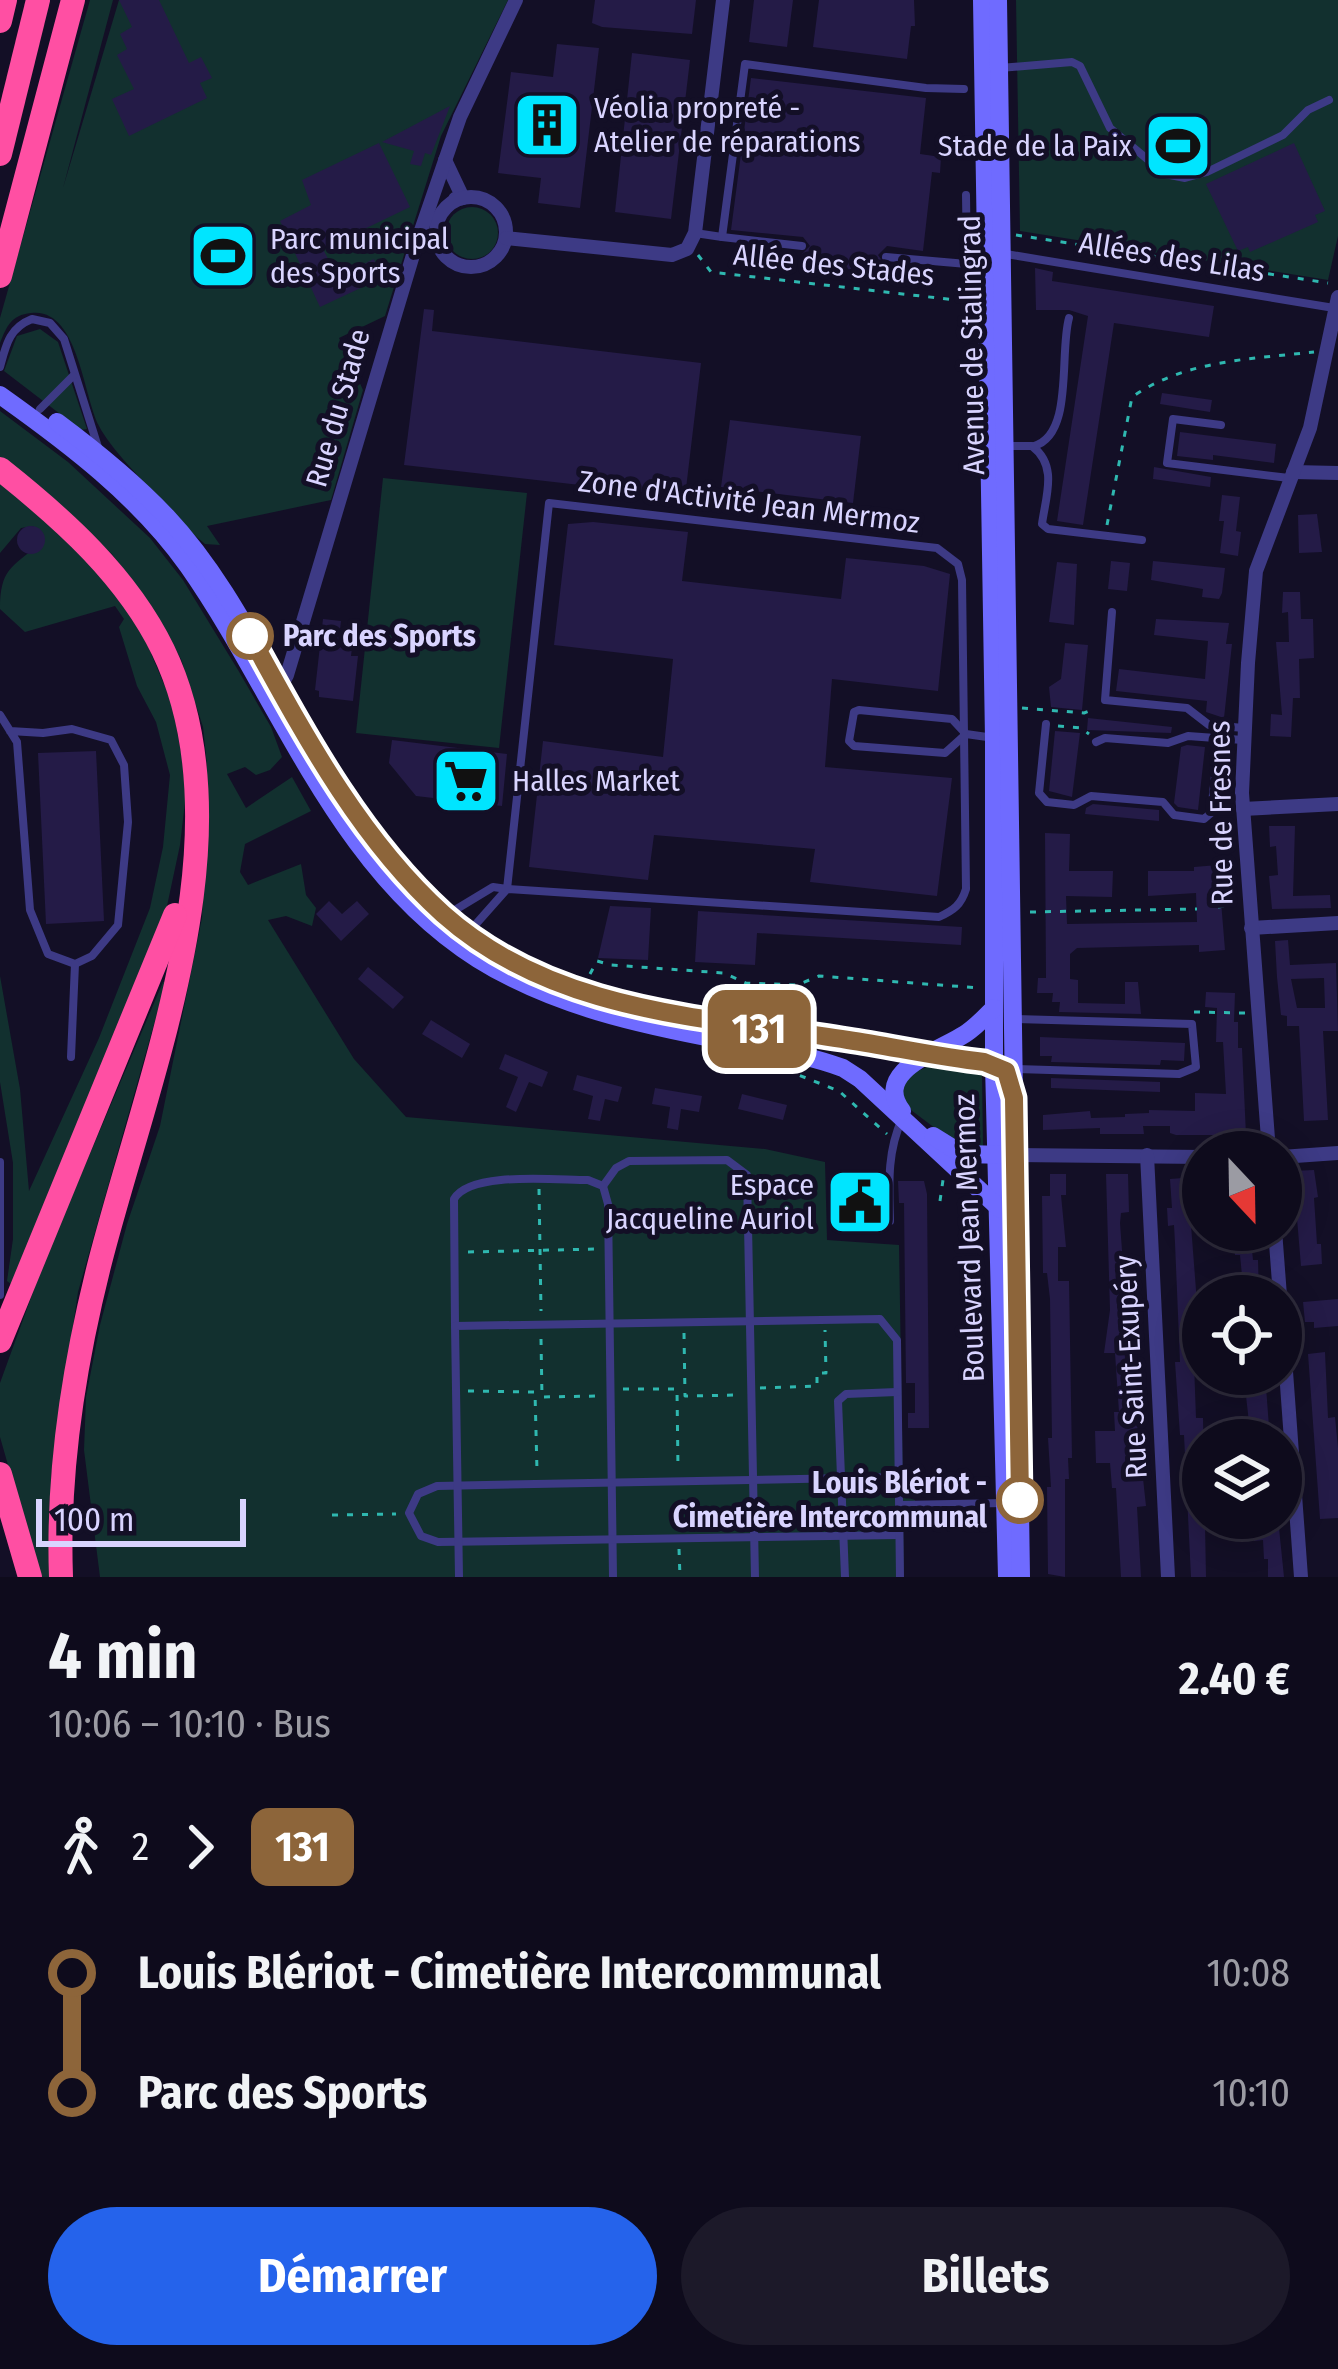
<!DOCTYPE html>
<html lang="fr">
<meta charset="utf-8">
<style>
body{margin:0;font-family:"Fira Sans Condensed",sans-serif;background:#1c1929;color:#f1f3f6;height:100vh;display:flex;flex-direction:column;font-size:45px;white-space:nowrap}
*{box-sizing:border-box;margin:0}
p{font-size:39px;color:#9b9ba3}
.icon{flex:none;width:66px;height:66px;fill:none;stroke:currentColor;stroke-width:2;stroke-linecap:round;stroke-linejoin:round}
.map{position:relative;height:1577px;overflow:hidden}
.details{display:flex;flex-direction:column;background:#0e0b1c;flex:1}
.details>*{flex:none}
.badge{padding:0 24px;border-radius:18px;font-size:42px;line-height:78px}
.needle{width:78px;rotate:158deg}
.buttons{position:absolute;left:1182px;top:1131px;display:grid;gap:24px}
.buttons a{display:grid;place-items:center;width:120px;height:120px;border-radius:50%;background:#0e0b1c;box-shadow:0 6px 30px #0003,0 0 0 3px #2e2b3b;font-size:60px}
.scale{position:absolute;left:36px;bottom:30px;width:210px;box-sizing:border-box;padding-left:12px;border:6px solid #d9d4ff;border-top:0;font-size:33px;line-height:42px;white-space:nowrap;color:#d9d4ff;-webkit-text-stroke:9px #130f26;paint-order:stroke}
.map>.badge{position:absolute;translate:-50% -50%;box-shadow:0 0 0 6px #fff}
.legs{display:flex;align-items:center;gap:18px;height:132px;padding:0 48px;font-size:39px}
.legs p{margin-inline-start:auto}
.summary{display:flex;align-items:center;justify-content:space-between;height:204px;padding:0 48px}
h1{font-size:66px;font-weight:700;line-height:90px}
.action{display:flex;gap:24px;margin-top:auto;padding:24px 48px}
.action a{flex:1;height:138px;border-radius:72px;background:#2563eb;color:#fff;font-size:48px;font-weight:700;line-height:138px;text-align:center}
.action a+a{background:#1c1929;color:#f1f3f6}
ul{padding:0 48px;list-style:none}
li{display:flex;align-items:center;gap:42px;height:120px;font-size:45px}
li i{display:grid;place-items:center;width:18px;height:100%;margin:0 15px;background:currentColor}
li i::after{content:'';width:30px;height:30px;margin:-15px;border:9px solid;border-radius:50%;background:#0e0b1c}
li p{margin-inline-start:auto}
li:first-child i{background:linear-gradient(#0000 50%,currentColor 0)}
li:last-child i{background:linear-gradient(currentColor 50%,#0000 0)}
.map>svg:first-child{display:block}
.green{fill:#12302f}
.building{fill:#241b47;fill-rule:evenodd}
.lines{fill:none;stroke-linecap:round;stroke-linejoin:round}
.path{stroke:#2fb8b0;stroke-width:3;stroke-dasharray:6 9;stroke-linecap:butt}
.service{stroke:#3d3a85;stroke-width:8}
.minor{stroke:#3d3a85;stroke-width:14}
.secondary{stroke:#6f6bff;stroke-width:18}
.motorway{stroke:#ff4fa3;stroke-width:24}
.line-1-casing{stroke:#fff;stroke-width:27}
.line-1{stroke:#8d653a;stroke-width:18}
.stop-1-dot{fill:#fff;stroke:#8d653a;stroke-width:6}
.labels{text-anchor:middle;stroke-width:10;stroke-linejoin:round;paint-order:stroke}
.poi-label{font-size:30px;fill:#d9d4ff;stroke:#130f26;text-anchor:start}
.street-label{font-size:30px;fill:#d9d4ff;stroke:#130f26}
.stop-label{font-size:30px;font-weight:bold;fill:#d9d4ff;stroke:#130f26;text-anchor:start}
</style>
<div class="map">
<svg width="1338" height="1577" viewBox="0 0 1338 1577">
<rect width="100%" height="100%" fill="#130f26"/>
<g class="green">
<path d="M 90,0 L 113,0 L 63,188 L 119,0 L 508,0 L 441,136 L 385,316 L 339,338 L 363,390 L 331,500 L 207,526 L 220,545 L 205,544 L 192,533 C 169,507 113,454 99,426 C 83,395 78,307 31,313 C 11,315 7,326 0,343 L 0,318 Z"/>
<polygon points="1016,0 1338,0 1338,236 1328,280 1020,231"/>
<circle cx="472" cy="233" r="26"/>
<polygon points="40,329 58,342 87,429 81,430 4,371 17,336"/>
<polygon points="0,411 68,462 150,538 183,580 238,670 271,727 282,757 270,770 256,775 245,767 227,774 246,808 292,777 311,811 245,844 240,872 248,885 301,864 306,895 316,908 312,926 286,916 268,920 354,1059 406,1117 765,1149 825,1162 827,1240 899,1245 903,1486 908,1498 915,1500 915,1512 903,1521 904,1577 100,1577 84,1450 86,1397 100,1325 127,1224 160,1126 202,918 207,765 203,727 181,659 150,604 112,554 0,457"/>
<polygon points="383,478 527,493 499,748 356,733"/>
<path d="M 0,481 L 73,542 L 135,616 L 172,703 L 187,785 L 180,845 L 164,920 L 11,1284 L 7,1281 L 13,1239 L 13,1163 L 0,1082 L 0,976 L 20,1089 L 29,1191 L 99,1038 L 150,908 L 163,847 L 170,775 L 156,722 L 137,686 L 119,627 L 124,619 L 115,606 L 25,632 L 0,609 C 0,570 11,567 40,544 L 41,535 L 33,526 L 21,528 L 0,553 Z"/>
<polygon points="163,982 166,982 78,1292 51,1477 52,1577 40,1577 0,1437 0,1383 44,1262"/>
<path d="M 937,1064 L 976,1069 L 982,1075 L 983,1146 L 960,1147 L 907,1107 L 900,1096 C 904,1075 919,1069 937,1064 Z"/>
</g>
<g class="building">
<polygon points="119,0 159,0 189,63 201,57 212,78 200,83 207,98 129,136 112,99 134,89 117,55 127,49 120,34 132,27"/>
<polygon points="595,0 696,0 692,34 602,27 592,23"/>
<polygon points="754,0 793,0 787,47 749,42"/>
<polygon points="819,0 914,0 915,26 911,26 907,59 813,47"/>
<polygon points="557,44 599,48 580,208 538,203 541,178 498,173 511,72 553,77"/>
<polygon points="632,53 690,60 671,219 615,212"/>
<polygon points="751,78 926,98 920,154 941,157 940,173 932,172 923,251 887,246 878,255 885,265 884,273 800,264 802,254 810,246 803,237 731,230"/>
<polygon points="450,106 431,155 425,153 421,166 410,164 414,151 382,142"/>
<polygon points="379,143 410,207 323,249 337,277 374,259 382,278 320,307 280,221 311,205 302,180"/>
<polygon points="1294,143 1325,211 1315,215 1318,222 1250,252 1248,247 1238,251 1206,184"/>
<polygon points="1035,268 1053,272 1052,281 1214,306 1209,337 1114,323 1083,525 1057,521 1088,316 1069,310 1036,310"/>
<polygon points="424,309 434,310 432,331 701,363 685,497 404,465"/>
<polygon points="1162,393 1212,400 1210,412 1160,404"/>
<polygon points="730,420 861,436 853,503 721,487"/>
<polygon points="1180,432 1276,444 1274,463 1213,455 1213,460 1177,456"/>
<polygon points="1154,467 1211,477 1210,487 1153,479"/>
<polygon points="1222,495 1240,497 1236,531 1241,532 1238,556 1220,553 1224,521 1219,521"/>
<polygon points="1317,514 1322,552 1299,553 1298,515"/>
<polygon points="593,522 688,532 682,581 841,599 846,558 924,566 950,574 938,691 832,679 825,767 952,778 937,896 810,882 815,849 654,835 648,880 529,867 543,741 663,757 673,659 554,645 568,524"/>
<circle cx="31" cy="540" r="14"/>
<polygon points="1111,561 1130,563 1127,591 1108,589"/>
<polygon points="1153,561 1225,568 1222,593 1219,599 1202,597 1203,589 1151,580"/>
<polygon points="1057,562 1077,564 1074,625 1049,622"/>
<polygon points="1283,592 1300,592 1301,619 1313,619 1314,658 1299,659 1300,698 1293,698 1291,737 1270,736 1271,714 1282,715 1276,642 1289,642 1288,612 1282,613"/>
<polygon points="323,619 341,621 340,629 354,631 351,656 358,656 353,701 319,697 319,691 315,690"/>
<polygon points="1156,619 1229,623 1226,644 1232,644 1224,718 1206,712 1207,701 1116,691 1119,669 1205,679 1208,641 1154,635"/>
<polygon points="1065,643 1088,645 1082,710 1051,707 1049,687 1061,679"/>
<polygon points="1088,718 1172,727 1171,733 1087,730"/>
<polygon points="1055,731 1080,733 1072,797 1049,791"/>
<polygon points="392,740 507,754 502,806 416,796 389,763"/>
<polygon points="1187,745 1205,747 1198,810 1178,807 1174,803 1181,747"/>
<polygon points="96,751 104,921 46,924 38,753"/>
<polygon points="1093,804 1159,810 1159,821 1085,814 1086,808"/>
<polygon points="1269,826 1295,826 1293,896 1330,895 1331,908 1272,909 1269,876 1278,875 1276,846 1270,847"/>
<polygon points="1045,833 1070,834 1069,871 1113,871 1112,897 1066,896 1067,924 1197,922 1196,893 1148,896 1148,871 1194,871 1194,867 1218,865 1225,950 1199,952 1199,945 1077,948 1070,954 1070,979 1078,980 1078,1003 1125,1004 1125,982 1138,982 1141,1014 1059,1012 1060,1002 1052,1002 1053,993 1037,993 1038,978 1046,978"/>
<polygon points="329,901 342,914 357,901 369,914 341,941 316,914"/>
<polygon points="610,906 651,908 648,960 598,958"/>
<polygon points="698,911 962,927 961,945 757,933 755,965 695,962"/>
<path d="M 1288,940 L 1290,965 L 1336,963 L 1338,1031 L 1323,1031 L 1328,1120 L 1304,1121 L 1299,1026 L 1287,1026 L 1287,1016 L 1281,1015 L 1277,977 L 1275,941 ZM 1324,978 L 1325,1008 L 1297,1008 L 1291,979 Z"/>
<polygon points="368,967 404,997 393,1009 358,979"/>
<polygon points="1206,992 1235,993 1234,1022 1238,1022 1238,1048 1242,1048 1246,1135 1176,1135 1170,1133 1170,1126 1143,1126 1144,1134 1100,1134 1100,1128 1043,1130 1043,1115 1090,1111 1091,1118 1125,1117 1125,1114 1149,1113 1149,1110 1195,1111 1195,1093 1226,1094 1223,1042 1216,1042 1217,1008 1205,1007"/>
<polygon points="431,1020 470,1044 462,1058 422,1034"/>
<polygon points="1040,1037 1185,1043 1184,1061 1161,1060 1160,1065 1051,1062 1052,1056 1040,1056"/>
<polygon points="505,1054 548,1072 542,1087 529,1082 516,1112 506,1107 518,1077 499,1069"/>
<polygon points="577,1075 622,1087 618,1102 605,1099 600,1121 588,1119 593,1096 573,1090"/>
<polygon points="1051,1078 1160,1082 1160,1092 1051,1088"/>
<polygon points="655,1088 702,1096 699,1112 681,1109 678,1130 667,1128 670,1107 652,1104"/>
<polygon points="742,1094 787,1105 783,1120 738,1109"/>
<polygon points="1314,1170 1318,1197 1314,1198 1317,1244 1321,1244 1322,1264 1301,1266 1293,1171"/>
<polygon points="1050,1174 1066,1174 1066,1195 1061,1195 1066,1247 1058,1247 1058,1281 1069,1281 1072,1458 1068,1458 1069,1479 1065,1479 1065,1577 1048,1574 1047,1487 1051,1487 1048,1438 1052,1438 1050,1299 1047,1273 1043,1273 1042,1196 1050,1196"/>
<polygon points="1106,1174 1128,1174 1129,1212 1121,1213 1120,1223 1130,1359 1134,1358 1138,1387 1137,1460 1142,1469 1146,1506 1137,1507 1141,1577 1121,1577 1116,1488 1112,1488 1110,1463 1096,1463 1095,1431 1115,1431 1114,1412 1119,1412 1115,1353 1104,1353 1110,1310"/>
<polygon points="1196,1177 1197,1206 1192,1207 1191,1225 1199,1329 1195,1329 1194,1363 1196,1418 1203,1418 1206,1577 1191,1577 1184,1435 1180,1435 1175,1362 1180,1362 1175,1243 1174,1225 1168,1226 1167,1208 1172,1208 1170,1179"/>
<polygon points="862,1181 881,1200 859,1223 840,1205"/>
<polygon points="898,1181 924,1181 927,1194 929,1428 908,1428 908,1413 915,1413 915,1383 906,1383 904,1203 899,1203"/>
<polygon points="1233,1230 1250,1230 1253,1260 1258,1260 1259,1296 1244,1296 1240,1255 1235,1255"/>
<polygon points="1338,1299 1338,1326 1314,1328 1314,1322 1305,1322 1303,1302"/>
<polygon points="1325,1352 1328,1418 1335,1417 1338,1448 1338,1518 1320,1519 1308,1354"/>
<polygon points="1237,1374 1265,1374 1270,1440 1251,1440 1246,1396 1239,1396"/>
<polygon points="1252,1518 1273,1518 1279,1528 1284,1577 1268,1577 1268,1559 1264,1559 1263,1540 1254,1541"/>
</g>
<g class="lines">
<g class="path">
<polyline points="1016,235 1328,283"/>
<polyline points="698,255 711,272 973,302"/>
<path d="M 1107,525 L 1132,397 C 1185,360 1251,359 1314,352"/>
<polyline points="1022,708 1084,713 1095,709"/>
<polyline points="1058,726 1081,728 1089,734"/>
<polyline points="1218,907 1235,904"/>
<polyline points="1030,912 1197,909"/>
<polyline points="590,974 597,961 611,965 724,973 746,983 797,985 819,976 980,988"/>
<polyline points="1194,1012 1245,1013"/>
<polyline points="786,1070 839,1091 887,1134"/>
<polyline points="539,1189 541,1311"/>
<polyline points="940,1201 943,1180"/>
<polyline points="468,1252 597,1249"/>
<polyline points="684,1333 685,1396 739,1395"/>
<polyline points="541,1339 542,1397 600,1396"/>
<polyline points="760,1388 817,1386 817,1373 826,1373 825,1330"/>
<polyline points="623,1389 677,1389 678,1469"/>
<polyline points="468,1391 535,1392 537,1471"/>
<polyline points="332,1515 396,1514"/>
<polyline points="679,1549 680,1577"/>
</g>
<g class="service">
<polyline points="1000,68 1072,62 1080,66 1110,128 1165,174 1185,178 1207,172 1283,135 1308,110 1329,100"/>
<polyline points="695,233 722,237"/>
<polyline points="802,246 722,237 745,64 926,88 964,89"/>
<polyline points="1006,254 1334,308"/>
<polyline points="886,257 967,264 966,195"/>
<path d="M 0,367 C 6,345 9,328 32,319 L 50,323 L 64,339 L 98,447"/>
<polyline points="40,409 73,376"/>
<polyline points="1221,425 1173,419 1167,463 1289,478"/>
<path d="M 1005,446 L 1032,446 C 1058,466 1046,495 1042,524 L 1048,529 L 1142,540"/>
<path d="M 1034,446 C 1074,435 1059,353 1069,318"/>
<polyline points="1112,612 1105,700 1187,708 1209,725 1244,728"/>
<polyline points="0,715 17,742 30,910 48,954 75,964 92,956 118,925 128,822 124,765 111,740 72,729 43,733 10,731"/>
<polyline points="1046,724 1039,793 1047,802 1074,805 1091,796 1163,802 1174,815 1204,819 1211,813 1219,738"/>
<polyline points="965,735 945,753 854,746 849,741 854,712 859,710 952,719 966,734 994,738"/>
<polyline points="1096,742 1105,738 1168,743 1188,736 1243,740"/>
<path d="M 445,916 L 493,887 L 507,889 L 939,917 C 954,910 961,905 966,889 L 962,580 L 958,564 L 937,548 L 549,503 L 507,889 L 468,933"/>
<polyline points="1016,1019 1192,1024 1196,1067 1179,1074 1017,1069"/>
<polyline points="71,1057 75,964"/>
<polyline points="0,1162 0,1295"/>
<polyline points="603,1186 616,1168 629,1161 727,1160 747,1175 755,1577"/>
<path d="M 890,1221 C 889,1184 887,1152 902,1119"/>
<path d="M 455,1326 L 454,1199 C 470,1171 555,1180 588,1180 L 603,1186 L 608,1204 L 613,1577"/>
<polyline points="899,1477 437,1486 418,1494 409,1513 421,1536 438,1542 899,1535"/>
<polyline points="900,1505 1004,1503"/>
<polyline points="459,1577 455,1326 880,1319 897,1340 900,1577"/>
<polyline points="845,1577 838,1401 846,1394 897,1392"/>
</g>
<g class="minor">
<polyline points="445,160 463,198 455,199"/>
<circle cx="471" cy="232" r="35"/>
<polyline points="506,238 672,255 687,249 695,233 723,0"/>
<polyline points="1293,472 1338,473"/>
<polyline points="278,691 287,675 416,245 460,117 516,0"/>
<polyline points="1243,809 1338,804"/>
<polyline points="1251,928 1338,923"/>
<polyline points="1269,1152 1242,793 1248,663 1256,571 1310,428 1338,297"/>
<polyline points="1015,1155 1203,1157"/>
<polyline points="1147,1155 1168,1577"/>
<polyline points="1281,1157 1338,1153"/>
<polyline points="1275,1230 1280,1296"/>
<polyline points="1281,1303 1301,1577"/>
</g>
<g class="secondary">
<polyline points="982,0 994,738 994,1065 1007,1577"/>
<polyline points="998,0 1021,1577"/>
<path d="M 0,395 C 69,444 139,497 188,566 C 280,697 336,870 478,959 C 553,1006 641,1025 727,1041 C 766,1049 806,1054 843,1068 L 860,1079 L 1000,1209"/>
<path d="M 57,422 C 96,451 134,482 167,517 C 229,583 267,670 314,746 C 355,814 402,888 469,935 C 579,1011 712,1022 841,1039 C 889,1045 936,1057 984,1062 L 1004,1070"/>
<path d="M 902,1111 C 872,1071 939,1051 965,1034 C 976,1027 985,1017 994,1008"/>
<polyline points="933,1136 962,1154 1008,1155"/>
</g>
<g class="motorway">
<polyline points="0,21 5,0"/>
<polyline points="0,154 38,0"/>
<polyline points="0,276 73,0"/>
<path d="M 0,469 C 63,519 127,576 163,650 C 251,832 147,1078 100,1262 C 74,1364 57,1471 61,1577"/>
<polyline points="0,1341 175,915"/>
<polyline points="0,1474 30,1577"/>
</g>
</g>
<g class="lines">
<defs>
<path id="line-1" d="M 250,636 C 304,734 359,838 443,914 C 555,1014 708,1017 848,1040 C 894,1047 938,1057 984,1062 L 1006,1071 L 1014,1098 L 1020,1500"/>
</defs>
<use href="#line-1" class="line-1-casing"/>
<use href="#line-1" class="line-1"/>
</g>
<defs>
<symbol id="building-square" viewBox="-11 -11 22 22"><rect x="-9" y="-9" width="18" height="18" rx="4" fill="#00e5ff" stroke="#130f26"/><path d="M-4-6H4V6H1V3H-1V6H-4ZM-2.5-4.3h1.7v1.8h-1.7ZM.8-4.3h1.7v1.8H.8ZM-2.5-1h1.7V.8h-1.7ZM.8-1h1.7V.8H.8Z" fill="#111"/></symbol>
<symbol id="stadium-square" viewBox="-11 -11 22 22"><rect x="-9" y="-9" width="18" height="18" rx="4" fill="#00e5ff" stroke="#130f26"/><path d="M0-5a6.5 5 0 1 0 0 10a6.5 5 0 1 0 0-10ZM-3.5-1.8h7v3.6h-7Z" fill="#111"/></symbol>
<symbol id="supermarket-square" viewBox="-11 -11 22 22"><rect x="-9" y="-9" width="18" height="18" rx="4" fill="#00e5ff" stroke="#130f26"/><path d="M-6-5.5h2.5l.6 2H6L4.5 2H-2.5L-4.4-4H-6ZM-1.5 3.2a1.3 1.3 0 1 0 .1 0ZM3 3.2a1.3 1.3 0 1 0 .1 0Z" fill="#111"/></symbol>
<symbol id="civic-square" viewBox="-11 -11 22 22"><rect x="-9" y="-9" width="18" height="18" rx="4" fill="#00e5ff" stroke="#130f26"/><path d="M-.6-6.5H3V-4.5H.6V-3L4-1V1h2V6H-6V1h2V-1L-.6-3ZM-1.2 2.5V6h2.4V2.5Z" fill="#111"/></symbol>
</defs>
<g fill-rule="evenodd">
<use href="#building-square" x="509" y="87" width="76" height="76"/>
<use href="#stadium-square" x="1140" y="108" width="76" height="76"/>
<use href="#stadium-square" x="185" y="218" width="76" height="76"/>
<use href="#supermarket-square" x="428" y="743" width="76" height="76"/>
<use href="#civic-square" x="822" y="1164" width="76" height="76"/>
</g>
<g class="stop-1-dot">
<circle cx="250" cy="636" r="21"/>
<circle cx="1020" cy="1500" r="21"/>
</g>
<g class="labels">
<g class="poi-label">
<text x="594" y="118">Véolia propreté -<tspan x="594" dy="34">Atelier de réparations</tspan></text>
<text x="1132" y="156" text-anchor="end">Stade de la Paix</text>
<text x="270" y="249">Parc municipal<tspan x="270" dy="34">des Sports</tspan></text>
<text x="512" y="791">Halles Market</text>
<text x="814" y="1195" text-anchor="end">Espace<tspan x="814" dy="34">Jacqueline Auriol</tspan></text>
</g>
<g class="street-label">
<text transform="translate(1172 257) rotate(9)" y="10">Allées des Lilas</text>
<text transform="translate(834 265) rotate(6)" y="10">Allée des Stades</text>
<text transform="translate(972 345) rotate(-91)" y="10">Avenue de Stalingrad</text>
<text transform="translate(338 408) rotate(-74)" y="10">Rue du Stade</text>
<text transform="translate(749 502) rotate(7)" y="10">Zone d'Activité Jean Mermoz</text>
<text transform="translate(1221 813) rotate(-91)" y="10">Rue de Fresnes</text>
<text transform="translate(969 1238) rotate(-92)" y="10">Boulevard Jean Mermoz</text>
<text transform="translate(1131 1367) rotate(-93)" y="10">Rue Saint-Exupéry</text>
</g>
<g class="stop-label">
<text x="283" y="646">Parc des Sports</text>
<text x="987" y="1493" text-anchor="end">Louis Blériot -<tspan x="987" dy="34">Cimetière Intercommunal</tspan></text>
</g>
</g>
</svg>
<div class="buttons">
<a><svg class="needle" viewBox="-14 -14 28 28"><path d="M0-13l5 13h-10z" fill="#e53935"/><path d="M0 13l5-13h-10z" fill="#9b9ba3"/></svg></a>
<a><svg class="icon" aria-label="locate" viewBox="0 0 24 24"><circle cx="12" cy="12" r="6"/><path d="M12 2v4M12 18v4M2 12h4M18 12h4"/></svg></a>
<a><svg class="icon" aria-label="layers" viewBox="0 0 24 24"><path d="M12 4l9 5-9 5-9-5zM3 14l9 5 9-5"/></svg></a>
</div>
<div class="scale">100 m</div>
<b class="badge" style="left:759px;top:1029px;background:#8d653a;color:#fff">131</b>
</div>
<section class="details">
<div class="summary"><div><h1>4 min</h1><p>10:06 – 10:10 · Bus</p></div><b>2.40 €</b></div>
<div class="legs"><svg class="icon" aria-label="walk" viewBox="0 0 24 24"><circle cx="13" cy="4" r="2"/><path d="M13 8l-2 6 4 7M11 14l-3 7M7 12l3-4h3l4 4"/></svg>2<svg class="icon" aria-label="forward" viewBox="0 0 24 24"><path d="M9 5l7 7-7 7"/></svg><b class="badge" style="background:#8d653a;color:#fff">131</b></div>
<ul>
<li><i style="color:#8d653a"></i><b>Louis Blériot - Cimetière Intercommunal</b><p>10:08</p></li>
<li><i style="color:#8d653a"></i><b>Parc des Sports</b><p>10:10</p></li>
</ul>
<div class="action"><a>Démarrer</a><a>Billets</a></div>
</section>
